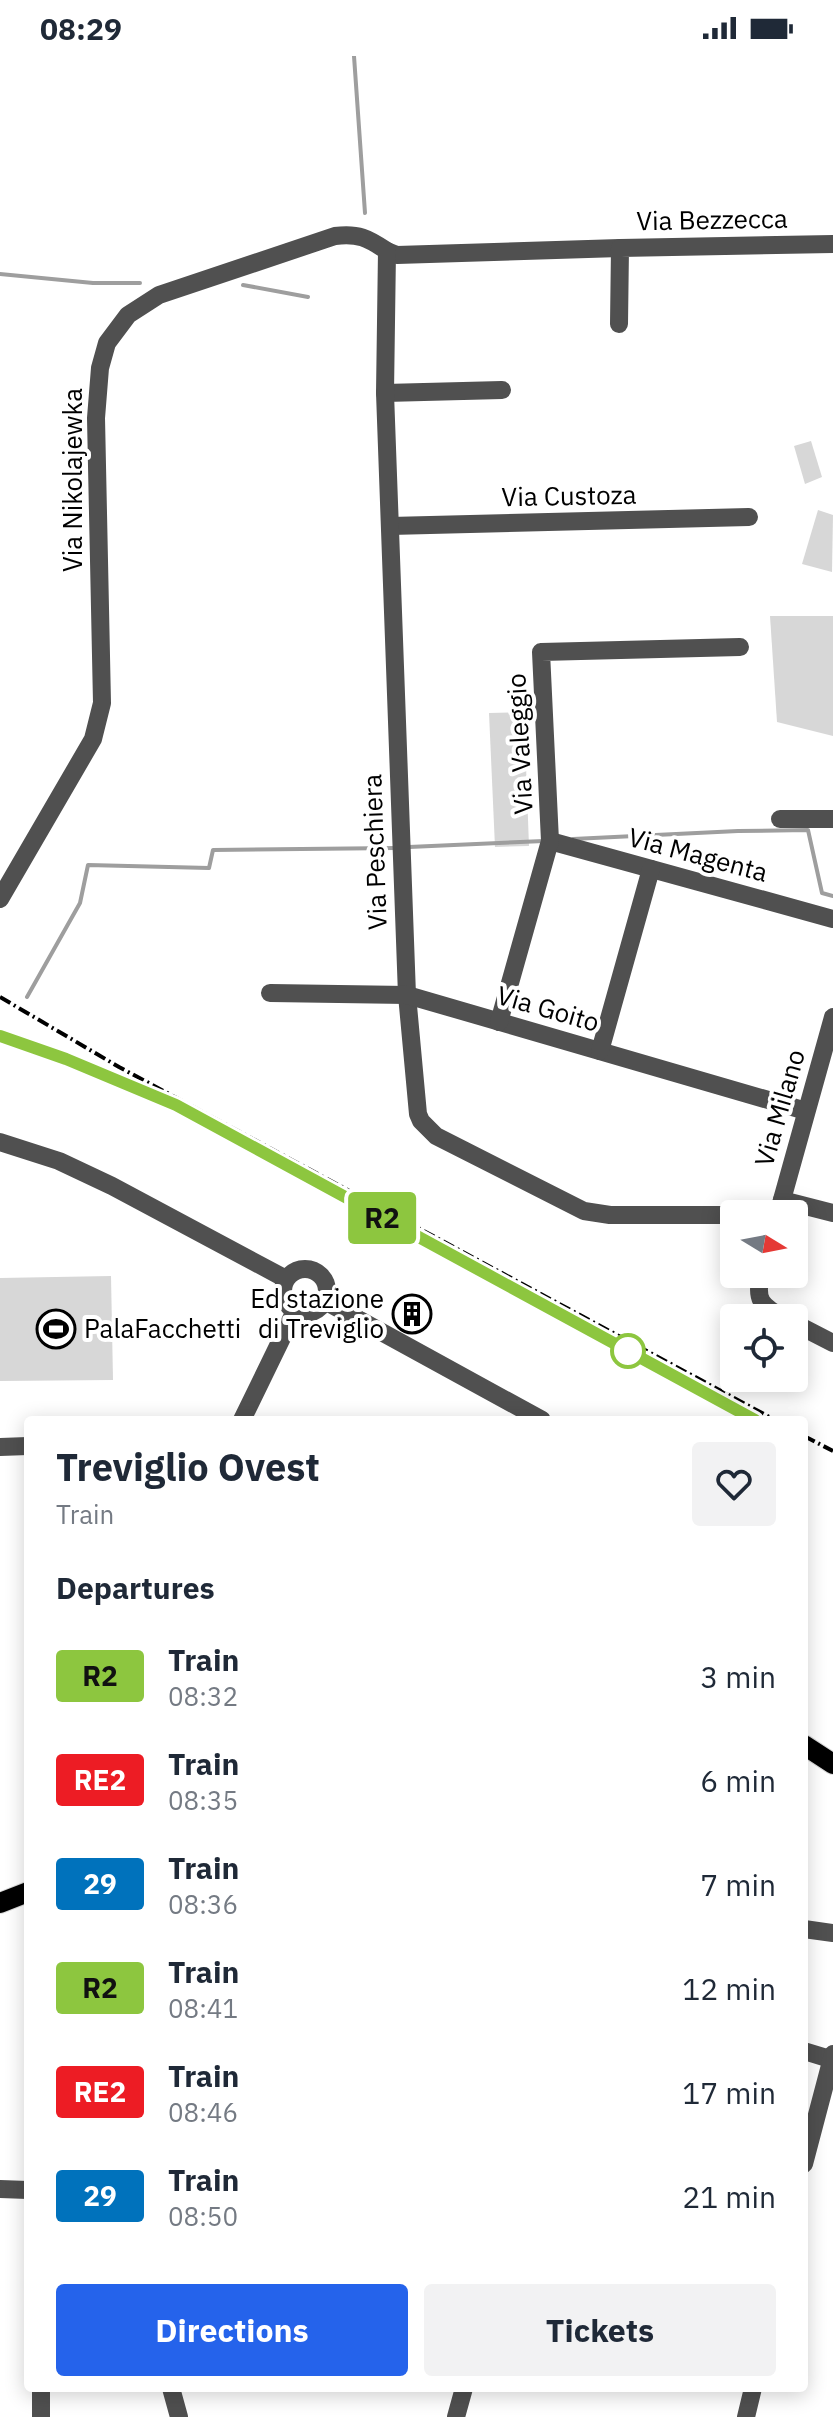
<!DOCTYPE html>
<style>
body{margin:0;font-family:"IBM Plex Sans",sans-serif;background:#f2f2f3;color:#1f2937;height:100vh;display:flex;flex-direction:column;font-size:30px;white-space:nowrap}
*{box-sizing:border-box;margin:0}
p{font-size:26px;color:#747a83}
.icon{flex:none;width:44px;height:44px;fill:none;stroke:currentColor;stroke-width:2;stroke-linecap:round;stroke-linejoin:round}
.map{position:relative;flex:1;overflow:hidden}
.drawer{position:absolute;left:24px;top:1360px;width:784px;height:976px;display:flex;flex-direction:column;background:#fff;border-radius:8px;box-shadow:0 4px 20px #0003}
.drawer>*{flex:none}
.badge{padding:0 16px;border-radius:6px;font-size:28px;line-height:52px}
.needle{width:52px;rotate:100deg}
.tools{position:absolute;left:720px;top:1144px;display:grid;gap:16px}
.tools a{display:grid;place-items:center;width:88px;height:88px;border-radius:8px;background:#fff;box-shadow:0 4px 20px #0003;font-size:40px}
.map>.badge{position:absolute;translate:-50% -50%;box-shadow:0 0 0 4px #fff}
h2{padding:0 32px;font-size:30px;line-height:72px}
.round{display:grid;place-items:center;flex:none;width:84px;height:84px;border-radius:8px;background:#f2f2f3}
.overview{display:flex;align-items:center;justify-content:space-between;height:136px;padding:0 32px}
h1{font-size:38px;font-weight:800;line-height:60px}
.button{display:flex;gap:16px;margin-top:auto;padding:16px 32px}
.button a{flex:1;height:92px;border-radius:8px;background:#2563eb;color:#fff;font-size:32px;font-weight:800;line-height:92px;text-align:center}
.button a+a{background:#f2f2f3;color:#1f2937}
ul{padding:0;list-style:none}
li{display:flex;align-items:center;gap:24px;height:104px;padding:0 32px}
li div{flex:1}
li b{display:block;font-size:30px}
li em{font-style:normal}
li .badge{min-width:88px;font-weight:700;text-align:center}
.status{display:flex;justify-content:space-between;align-items:center;height:56px;padding:0 40px;background:#fff;direction:ltr}
.status svg{height:22px;fill:currentColor}
.map>svg:first-child{display:block}
.green{fill:#d7d7d7}
.lines{fill:none;stroke-linecap:round;stroke-linejoin:round}
.stream{stroke:#9e9e9e;stroke-width:4}
.major-casing{stroke:#dbdbdb;stroke-width:22}
.minor{stroke:#505050;stroke-width:18}
.major{stroke:#000;stroke-width:20}
.rail{stroke:#000;stroke-width:4;stroke-dasharray:12 4 2 4;stroke-linecap:butt}
.line-casing{stroke:#fff;stroke-width:18}
.line{stroke:#8dc63f;stroke-width:12}
.stop-dot{fill:#fff;stroke:#8dc63f;stroke-width:4}
.labels{text-anchor:middle;stroke-width:8;stroke-linejoin:round;paint-order:stroke}
.street-label{font-size:26px;fill:#000;stroke:#fff}
.poi-label{font-size:26px;fill:#000;stroke:#fff;text-anchor:end}
</style>
<div class="status"><b>08:29</b><svg viewBox="0 0 49 12"><path d="M0 12V9h3v3zM5 12V6h3v6zM10 12V3h3v9zM15 12V0h3v12zM26 1h20v11H26zM47 4h2v5h-2z"/></svg></div>
<div class="map">
<svg width="833" height="2361" viewBox="0 0 833 2361">
<rect width="100%" height="100%" fill="#fff"/>
<g class="green">
<polygon points="811,385 822,421 805,428 794,390"/>
<polygon points="818,454 833,459 832,516 802,508"/>
<polygon points="770,560 833,560 833,680 777,666"/>
<polygon points="524,656 529,790 495,791 489,657"/>
<polygon points="111,1220 113,1324 0,1325 0,1222"/>
</g>
<g class="lines">
<g class="stream">
<polyline points="354,0 365,157"/>
<polyline points="0,218 93,227 140,227"/>
<polyline points="243,229 308,241"/>
<polyline points="573,783 738,775 808,774 822,837 833,840"/>
<polyline points="409,791 544,785"/>
<polyline points="27,941 80,847 88,809 209,812 213,794 396,792"/>
</g>
<defs>
<g id="major">
<polyline points="804,1689 833,1708"/>
<polyline points="0,1847 28,1836"/>
</g>
</defs>
<use href="#major" class="major-casing"/>
<g class="minor">
<polyline points="387,195 397,199 620,192"/>
<polyline points="619,268 620,192 833,188"/>
<polyline points="385,337 502,334"/>
<polyline points="390,470 749,461"/>
<polyline points="780,763 833,763"/>
<polyline points="550,785 833,863"/>
<path d="M 0,843 L 93,683 L 102,647 L 96,362 L 100,312 L 107,287 L 128,259 L 159,239 L 335,180 C 358,177 368,182 387,195 L 385,337 L 407,939 L 418,1058 L 421,1065 L 436,1080 L 584,1155 L 610,1159 L 734,1159"/>
<polyline points="270,937 407,939 806,1055"/>
<polyline points="499,966 550,785 541,596 740,591"/>
<polyline points="600,995 651,813"/>
<polyline points="0,1086 59,1105 112,1130 286,1223"/>
<polyline points="782,1144 833,1157"/>
<polyline points="778,1158 833,961"/>
<circle cx="305" cy="1235" r="22"/>
<path d="M 761,1218 C 755,1244 761,1250 784,1262"/>
<polyline points="325,1245 542,1364"/>
<polyline points="794,1267 833,1287"/>
<polyline points="242,1364 295,1255"/>
<polyline points="0,1391 28,1390"/>
<polyline points="804,1873 833,1877"/>
<polyline points="804,1995 833,2004"/>
<polyline points="804,2108 833,1998"/>
<polyline points="0,2133 28,2134"/>
<polyline points="41,2332 41,2361"/>
<polyline points="171,2332 179,2361"/>
<polyline points="456,2361 464,2332"/>
<polyline points="746,2361 753,2332"/>
</g>
<use href="#major" class="major"/>
<g class="rail">
<polyline points="0,941 119,1011 775,1364"/>
<polyline points="0,980 149,1038"/>
<polyline points="804,1380 833,1395"/>
</g>
</g>
<g class="lines">
<defs>
<polyline id="line" points="0,980 66,1003 176,1049 755,1364"/>
</defs>
<use href="#line" class="line-casing"/>
<use href="#line" class="line"/>
</g>
<defs>
<symbol id="building-ring" viewBox="-11 -11 22 22"><circle r="9.5" fill="#fff" stroke="#000" stroke-width="1.5"/><path d="M-4-6H4V6H1V3H-1V6H-4ZM-2.5-4.3h1.7v1.8h-1.7ZM.8-4.3h1.7v1.8H.8ZM-2.5-1h1.7V.8h-1.7ZM.8-1h1.7V.8H.8Z" fill="#000"/></symbol>
<symbol id="stadium-ring" viewBox="-11 -11 22 22"><circle r="9.5" fill="#fff" stroke="#000" stroke-width="1.5"/><path d="M0-5a6.5 5 0 1 0 0 10a6.5 5 0 1 0 0-10ZM-3.5-1.8h7v3.6h-7Z" fill="#000"/></symbol>
</defs>
<g fill-rule="evenodd">
<use href="#building-ring" x="390" y="1236" width="44" height="44"/>
<use href="#stadium-ring" x="34" y="1251" width="44" height="44"/>
</g>
<circle class="stop-dot" cx="628" cy="1295" r="16"/>
<g class="labels">
<g class="street-label">
<text transform="translate(712 164) rotate(-1)" y="9">Via Bezzecca</text>
<text transform="translate(73 424) rotate(-90)" y="9">Via Nikolajewka</text>
<text transform="translate(569 440) rotate(-1)" y="9">Via Custoza</text>
<text transform="translate(520 688) rotate(-93)" y="9">Via Valeggio</text>
<text transform="translate(375 796) rotate(-92)" y="9">Via Peschiera</text>
<text transform="translate(698 799) rotate(15)" y="9">Via Magenta</text>
<text transform="translate(548 953) rotate(16)" y="9">Via Goito</text>
<text transform="translate(780 1052) rotate(-74)" y="9">Via Milano</text>
</g>
<g class="poi-label">
<text x="384" y="1252">Ed stazione<tspan x="384" dy="30">di Treviglio</tspan></text>
<text x="84" y="1282" text-anchor="start">PalaFacchetti</text>
</g>
</g>
</svg>
<div class="tools">
<a><svg class="needle" viewBox="-14 -14 28 28"><path d="M0-13l5 13h-10z" fill="#e53935"/><path d="M0 13l5-13h-10z" fill="#747a83"/></svg></a>
<a><svg class="icon" aria-label="locate" viewBox="0 0 24 24"><circle cx="12" cy="12" r="6"/><path d="M12 2v4M12 18v4M2 12h4M18 12h4"/></svg></a>
</div>
<b class="badge" style="left:382px;top:1162px;background:#8dc63f;color:#111">R2</b>
<section class="drawer">
<div class="overview"><div><h1>Treviglio Ovest</h1><p>Train</p></div><a class="round"><svg class="icon" aria-label="heart" viewBox="0 0 24 24"><path d="M12 20l-8-8c-3-5 5-10 8-4 3-6 11-1 8 4z"/></svg></a></div>
<h2>Departures</h2>
<ul>
<li><span class="badge" style="background:#8dc63f;color:#111">R2</span><div><b>Train</b><p>08:32</p></div><em>3 min</em></li>
<li><span class="badge" style="background:#ed1c24;color:#fff">RE2</span><div><b>Train</b><p>08:35</p></div><em>6 min</em></li>
<li><span class="badge" style="background:#0072bc;color:#fff">29</span><div><b>Train</b><p>08:36</p></div><em>7 min</em></li>
<li><span class="badge" style="background:#8dc63f;color:#111">R2</span><div><b>Train</b><p>08:41</p></div><em>12 min</em></li>
<li><span class="badge" style="background:#ed1c24;color:#fff">RE2</span><div><b>Train</b><p>08:46</p></div><em>17 min</em></li>
<li><span class="badge" style="background:#0072bc;color:#fff">29</span><div><b>Train</b><p>08:50</p></div><em>21 min</em></li>
</ul>
<div class="button"><a>Directions</a><a>Tickets</a></div>
</section>
</div>
